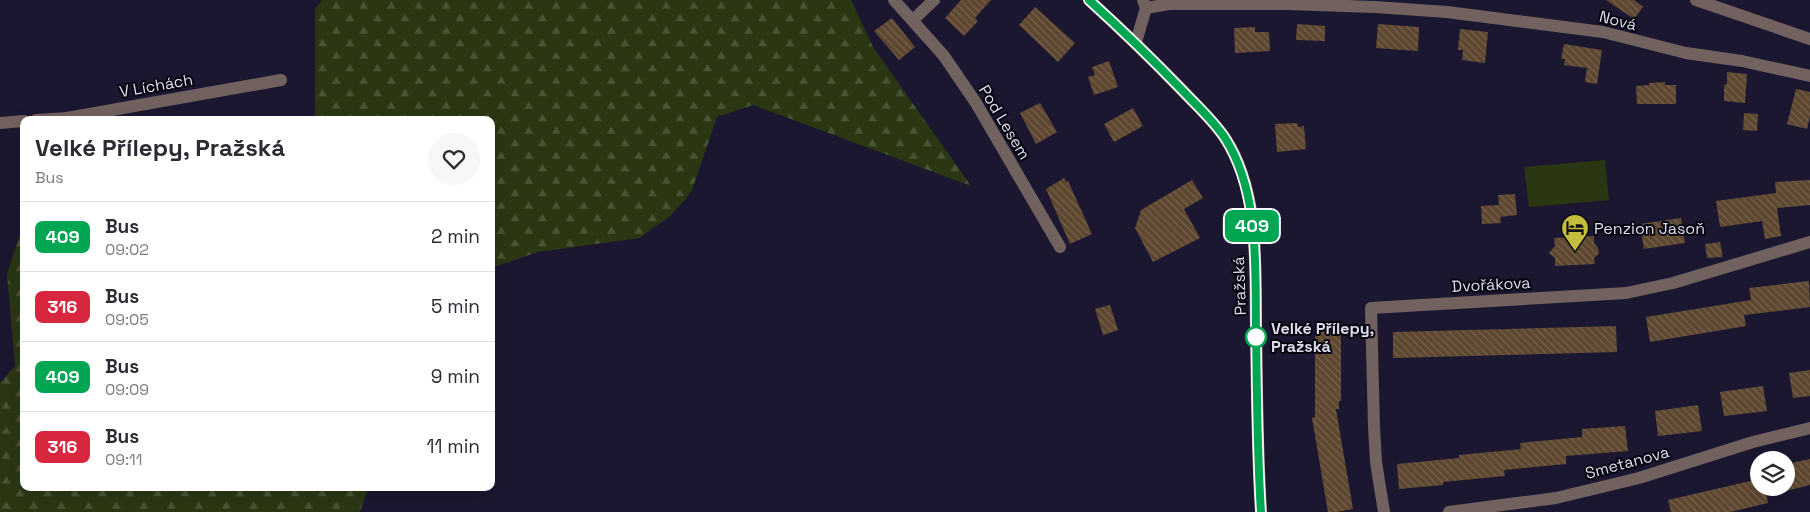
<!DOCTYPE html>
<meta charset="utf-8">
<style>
body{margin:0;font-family:"Space Grotesk",sans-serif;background:#f7f7f7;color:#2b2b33;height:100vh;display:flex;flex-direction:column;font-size:19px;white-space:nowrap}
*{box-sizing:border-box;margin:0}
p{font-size:16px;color:#7c7c81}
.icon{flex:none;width:28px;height:28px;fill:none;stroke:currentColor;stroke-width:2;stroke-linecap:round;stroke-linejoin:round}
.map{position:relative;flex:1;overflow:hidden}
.drawer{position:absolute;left:20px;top:116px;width:475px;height:375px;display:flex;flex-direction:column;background:#fff;border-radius:10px;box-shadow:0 5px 20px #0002}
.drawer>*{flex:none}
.badge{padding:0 10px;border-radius:8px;font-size:18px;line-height:32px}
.fabs{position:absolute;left:1750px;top:451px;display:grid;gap:10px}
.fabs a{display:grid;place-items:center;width:45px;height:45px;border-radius:50%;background:#fff;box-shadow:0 5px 20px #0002;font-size:25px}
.map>.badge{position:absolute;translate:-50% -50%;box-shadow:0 0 0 2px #fff}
.round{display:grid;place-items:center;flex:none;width:52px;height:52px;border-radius:26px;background:#f7f7f7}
.summary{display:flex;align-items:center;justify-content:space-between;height:85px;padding:0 15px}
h1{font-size:24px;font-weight:800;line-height:38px}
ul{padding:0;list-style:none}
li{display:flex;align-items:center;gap:15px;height:70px;padding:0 15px;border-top:1px solid #e1e1e2}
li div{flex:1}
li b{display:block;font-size:19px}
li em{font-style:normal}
li .badge{min-width:55px;font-weight:700;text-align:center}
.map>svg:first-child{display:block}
.forest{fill:url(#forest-firs)}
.pitch{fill:#2b3713}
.building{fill:url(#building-back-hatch)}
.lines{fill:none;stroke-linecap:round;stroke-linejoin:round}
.minor{stroke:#72625f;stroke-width:12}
.major{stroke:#ccaaa4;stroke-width:12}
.line-casing{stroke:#fff;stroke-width:11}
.line{stroke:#00a651;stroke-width:8}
.stop-dot{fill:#fff;stroke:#00a651;stroke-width:2.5}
.labels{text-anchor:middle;stroke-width:4;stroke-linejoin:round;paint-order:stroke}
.street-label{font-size:16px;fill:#deddee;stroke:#06050f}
.poi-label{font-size:16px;fill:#deddee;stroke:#06050f;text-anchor:start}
.stop-label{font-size:16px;font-weight:bold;fill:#deddee;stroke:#06050f;text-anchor:start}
</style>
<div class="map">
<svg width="1810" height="512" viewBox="0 0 1810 512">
<defs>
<pattern id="forest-firs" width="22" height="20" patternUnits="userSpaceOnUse" patternTransform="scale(1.25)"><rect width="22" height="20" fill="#2b3713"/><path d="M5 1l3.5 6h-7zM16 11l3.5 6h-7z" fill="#495436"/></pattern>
<pattern id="building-back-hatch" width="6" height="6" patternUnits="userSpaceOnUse" patternTransform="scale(1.25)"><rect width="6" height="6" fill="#5e4730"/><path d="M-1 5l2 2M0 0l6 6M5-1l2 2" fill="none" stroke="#75614e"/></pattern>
</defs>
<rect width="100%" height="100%" fill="#1b1730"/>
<g class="forest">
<polygon points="322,0 851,0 873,47 971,186 753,105 717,117 692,190 685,200 669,217 639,238 538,252 491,268 491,120 315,120 315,9"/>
<polygon points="24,222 24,488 368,488 360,512 0,512 0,383 15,366 7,274"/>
</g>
<polygon class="pitch" points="1605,160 1609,200 1529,207 1524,167"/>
<g class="building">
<polygon points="961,0 991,0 975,18 978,21 964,36 945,18"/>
<polygon points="1606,0 1634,0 1643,7 1634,19"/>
<polygon points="1035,7 1075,43 1058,62 1019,25"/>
<polygon points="892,18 915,47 899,60 874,31"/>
<polygon points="1297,24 1325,26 1325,41 1296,40"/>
<polygon points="1378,24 1419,27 1418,51 1376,48"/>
<polygon points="1255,27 1255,32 1269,32 1270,51 1235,53 1234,28"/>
<polygon points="1460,29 1488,32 1485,63 1462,60 1463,50 1458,50"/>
<polygon points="1564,44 1602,50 1597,84 1585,82 1587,68 1564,65 1565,59 1561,59"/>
<polygon points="1109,61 1118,87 1094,95 1088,77 1095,75 1092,67"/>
<polygon points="1727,72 1747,74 1745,103 1724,101 1724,85 1727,84"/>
<polygon points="1665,82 1665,85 1676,85 1676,104 1637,104 1636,86 1649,85 1649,83"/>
<polygon points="1796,89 1810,92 1810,116 1807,129 1787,124"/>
<polygon points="1040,103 1057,132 1036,144 1020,113"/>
<polygon points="1133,108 1143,126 1114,142 1104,124"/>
<polygon points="1744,113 1758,114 1757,131 1743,130"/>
<polygon points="1297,123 1298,127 1304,126 1306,149 1277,152 1275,124"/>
<polygon points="1064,178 1066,182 1068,181 1092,234 1070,244 1046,189"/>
<polygon points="1192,180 1203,198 1184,209 1200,238 1153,262 1135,228 1141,210"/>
<polygon points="1810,180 1810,205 1777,208 1781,236 1765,239 1762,221 1720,227 1716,201 1776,193 1775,182"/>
<polygon points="1515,194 1517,215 1500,217 1501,223 1482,224 1481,206 1499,205 1498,195"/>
<polygon points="1681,218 1685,243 1644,249 1640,224"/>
<polygon points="1594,236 1594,243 1598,248 1599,253 1594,258 1595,264 1555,266 1555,258 1549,253 1555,246 1554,238"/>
<polygon points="1720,242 1723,257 1707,258 1705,244"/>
<polygon points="1809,281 1810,307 1744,315 1746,326 1650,342 1646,317 1751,300 1749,288"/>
<polygon points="1110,305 1118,330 1103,335 1095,309"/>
<polygon points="1315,326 1341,326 1341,401 1339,401 1339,409 1336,409 1353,509 1337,512 1328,512 1312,418 1315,417"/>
<polygon points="1616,326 1617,352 1393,358 1393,332"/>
<polygon points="1810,370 1810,396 1793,398 1789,373"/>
<polygon points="1763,386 1767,411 1724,416 1720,392"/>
<polygon points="1698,405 1702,431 1658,436 1655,411"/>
<polygon points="1625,426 1628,451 1566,456 1566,464 1504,470 1505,476 1443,482 1443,485 1399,489 1397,464 1459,458 1459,455 1521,449 1520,443 1582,437 1582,429"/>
<polygon points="1810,459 1810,485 1786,491 1786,464"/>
<polygon points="1759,479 1759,488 1765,488 1768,503 1730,512 1671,512 1668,500"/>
</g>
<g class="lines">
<g class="minor">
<polyline points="894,0 944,56 976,103 1060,247"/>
<polyline points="1696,0 1810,39"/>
<polyline points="1146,8 1169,4 1287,4 1375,7 1447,12 1603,32 1686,53 1742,61 1810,76"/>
<polyline points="913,20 934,0"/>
<polyline points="1136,42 1146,8 1143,0"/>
<polyline points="36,120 67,118 281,80"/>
<polyline points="0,123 24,121"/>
<polyline points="1384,512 1376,462 1374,427 1371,308 1626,293 1673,283 1810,242"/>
<polyline points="1449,512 1556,498 1639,478 1753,442 1810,428"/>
</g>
<path class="major" d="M 1089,0 C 1121,29 1152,59 1182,90 C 1196,105 1213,120 1225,138 C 1260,192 1255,264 1256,326 C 1257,388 1257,450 1261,512"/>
</g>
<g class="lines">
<defs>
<path id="line" d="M 1089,0 C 1121,29 1152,59 1182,90 C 1196,105 1213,120 1225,138 C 1260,193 1255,267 1256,330 C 1257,391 1257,452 1261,512"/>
</defs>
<use href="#line" class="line-casing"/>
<use href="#line" class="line"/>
</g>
<defs>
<symbol id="hotel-pin" viewBox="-11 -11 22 30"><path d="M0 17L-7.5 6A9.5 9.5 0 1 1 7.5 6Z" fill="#c3bd3e" stroke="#06050f"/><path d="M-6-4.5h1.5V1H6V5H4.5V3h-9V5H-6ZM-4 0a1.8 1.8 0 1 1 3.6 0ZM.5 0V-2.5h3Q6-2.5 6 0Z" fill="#111"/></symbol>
</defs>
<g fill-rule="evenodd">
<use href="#hotel-pin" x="1559" y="212" width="32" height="43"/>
</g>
<circle class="stop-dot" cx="1256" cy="337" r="10"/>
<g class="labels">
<g class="street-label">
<text transform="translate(1618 20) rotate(14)" y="6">Nová</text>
<text transform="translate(156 85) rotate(-10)" y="6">V Líchách</text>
<text transform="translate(1005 122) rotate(59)" y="6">Pod Lesem</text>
<text transform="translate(1491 284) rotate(-3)" y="6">Dvořákova</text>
<text transform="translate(1239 286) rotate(-92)" y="6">Pražská</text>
<text transform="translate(1627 462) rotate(-15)" y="6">Smetanova</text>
</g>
<g class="poi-label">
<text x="1594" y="234">Penzion Jasoň</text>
</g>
<g class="stop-label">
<text x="1271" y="334">Velké Přílepy,<tspan x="1271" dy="18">Pražská</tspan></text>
</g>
</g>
</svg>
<div class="fabs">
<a><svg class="icon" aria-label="layers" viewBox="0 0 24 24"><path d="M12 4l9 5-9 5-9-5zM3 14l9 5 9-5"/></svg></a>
</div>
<b class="badge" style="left:1252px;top:226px;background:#00a651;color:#fff">409</b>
<section class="drawer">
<div class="summary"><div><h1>Velké Přílepy, Pražská</h1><p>Bus</p></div><a class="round"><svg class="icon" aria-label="heart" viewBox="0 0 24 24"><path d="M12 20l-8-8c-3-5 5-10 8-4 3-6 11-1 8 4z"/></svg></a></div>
<ul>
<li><span class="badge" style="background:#00a651;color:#fff">409</span><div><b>Bus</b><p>09:02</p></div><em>2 min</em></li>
<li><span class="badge" style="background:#d7263d;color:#fff">316</span><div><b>Bus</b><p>09:05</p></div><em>5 min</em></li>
<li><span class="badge" style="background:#00a651;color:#fff">409</span><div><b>Bus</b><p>09:09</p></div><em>9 min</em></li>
<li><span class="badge" style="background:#d7263d;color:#fff">316</span><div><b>Bus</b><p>09:11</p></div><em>11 min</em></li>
</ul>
</section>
</div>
